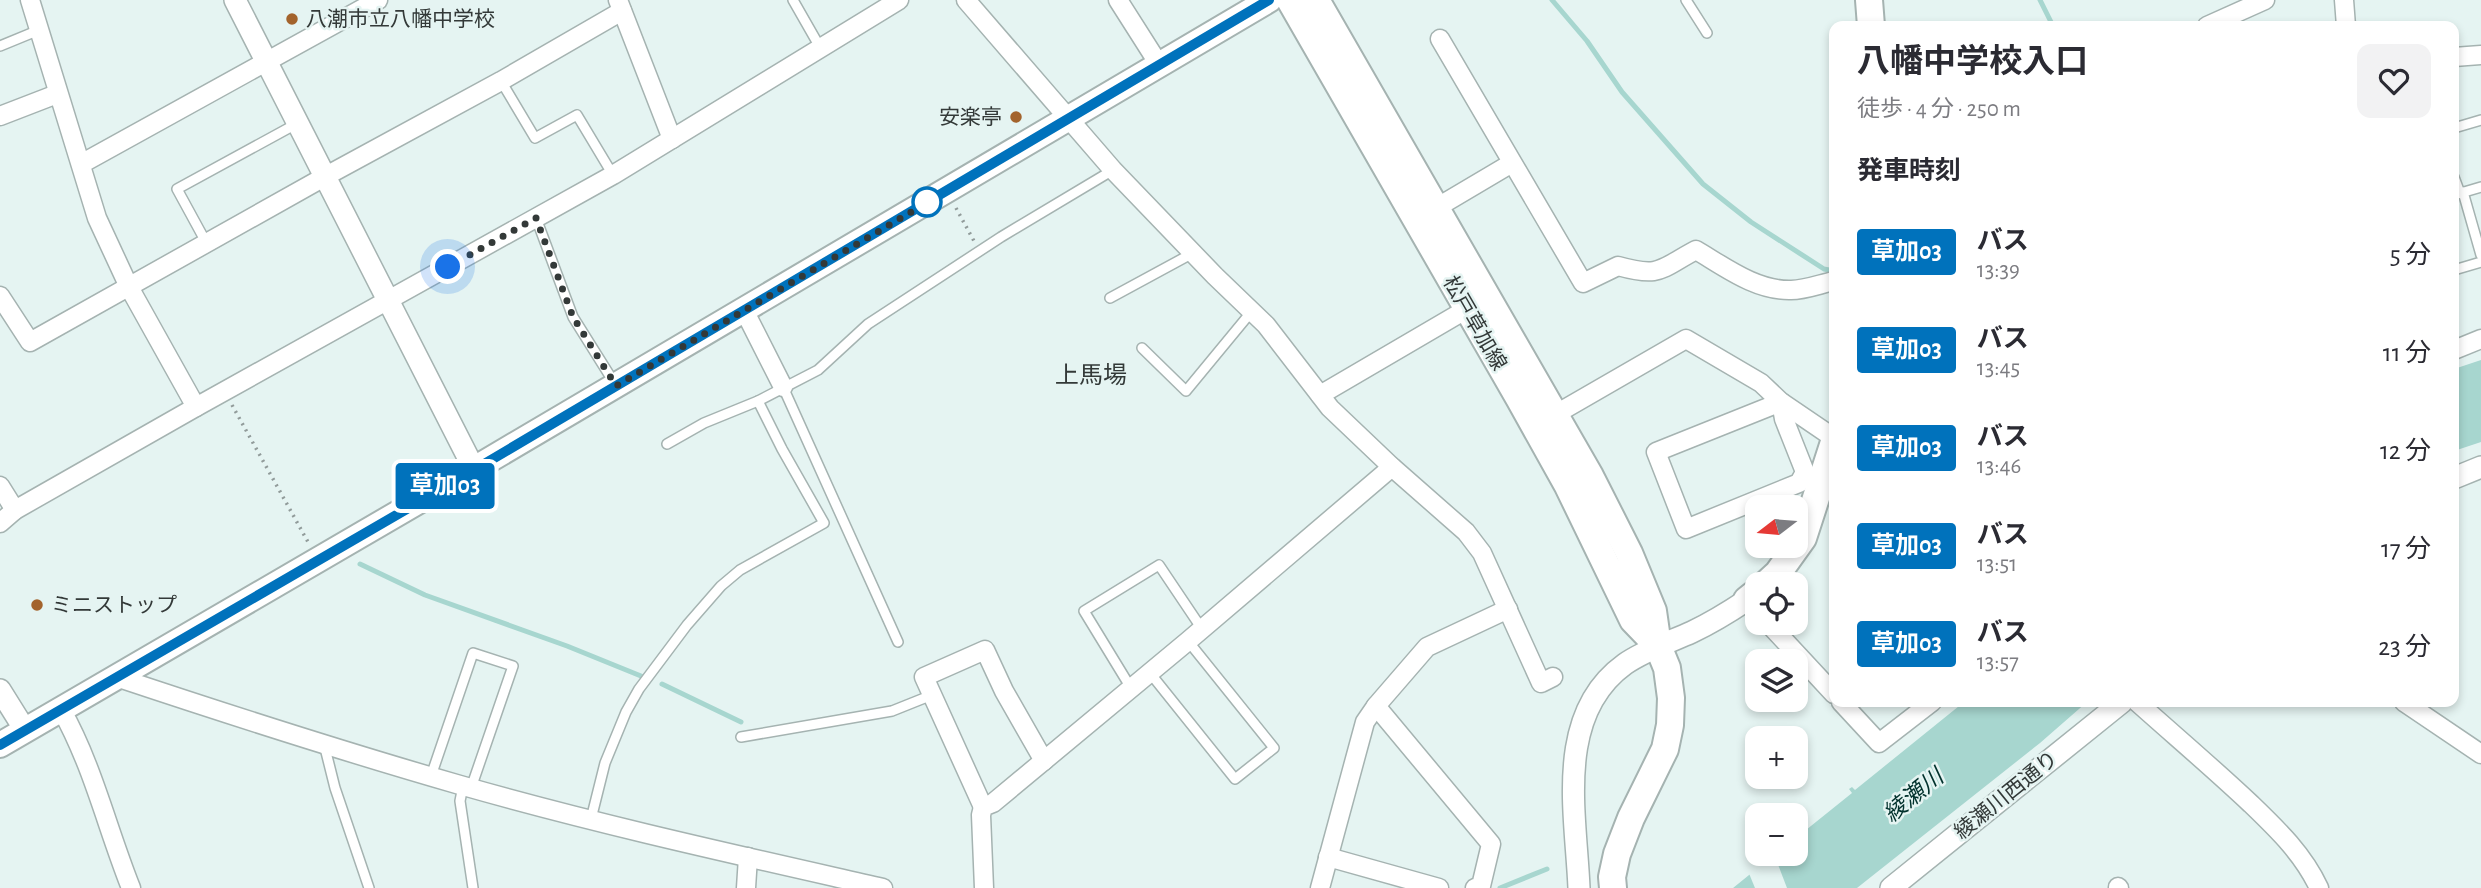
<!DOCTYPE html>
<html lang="ja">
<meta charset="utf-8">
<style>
body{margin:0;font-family:"Alegreya Sans","Noto Sans JP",sans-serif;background:#f2f2f3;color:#2b2b33;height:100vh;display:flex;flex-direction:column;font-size:26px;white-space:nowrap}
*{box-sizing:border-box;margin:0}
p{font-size:23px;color:#7c7c81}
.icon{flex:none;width:38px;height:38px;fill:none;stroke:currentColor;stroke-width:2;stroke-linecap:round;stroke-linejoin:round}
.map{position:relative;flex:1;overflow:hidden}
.details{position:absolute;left:1829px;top:21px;width:630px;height:686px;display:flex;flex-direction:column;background:#fff;border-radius:14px;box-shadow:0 4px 10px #0003}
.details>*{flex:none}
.badge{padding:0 14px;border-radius:5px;font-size:24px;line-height:46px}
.needle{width:46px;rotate:254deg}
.buttons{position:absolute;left:1745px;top:495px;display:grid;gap:14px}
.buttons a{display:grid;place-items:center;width:63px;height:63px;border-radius:14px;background:#fff;box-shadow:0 4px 10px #0003;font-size:35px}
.you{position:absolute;width:35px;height:35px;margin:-18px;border:5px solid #fff;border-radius:50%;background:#1a73e8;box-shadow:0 0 0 10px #1a73e833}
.map>.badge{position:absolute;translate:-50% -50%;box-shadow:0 0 0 4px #fff}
h2{padding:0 28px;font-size:26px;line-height:63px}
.round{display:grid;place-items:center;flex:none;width:74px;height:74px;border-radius:14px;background:#f2f2f3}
.headline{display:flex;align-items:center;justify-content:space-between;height:119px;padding:0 28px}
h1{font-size:33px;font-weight:700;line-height:52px}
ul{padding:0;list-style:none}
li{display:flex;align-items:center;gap:21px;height:98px;padding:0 28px}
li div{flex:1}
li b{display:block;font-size:26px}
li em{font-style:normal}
li .badge{min-width:77px;font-weight:700;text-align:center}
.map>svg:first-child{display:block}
.water{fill:#a7d6cf}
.pier{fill:#e5f4f2}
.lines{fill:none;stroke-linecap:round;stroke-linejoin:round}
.stream{stroke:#a7d6cf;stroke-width:5}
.service-casing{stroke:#a5b3b1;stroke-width:12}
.minor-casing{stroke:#a5b3b1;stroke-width:21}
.tertiary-casing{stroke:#a5b3b1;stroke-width:24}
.secondary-casing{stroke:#a5b3b1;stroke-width:28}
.primary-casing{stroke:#a5b3b1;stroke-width:30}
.path{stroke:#919b9a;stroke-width:3.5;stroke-dasharray:2 5;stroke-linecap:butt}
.service{stroke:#fff;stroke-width:9}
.minor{stroke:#fff;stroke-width:18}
.tertiary{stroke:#fff;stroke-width:21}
.secondary{stroke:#fff;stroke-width:24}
.primary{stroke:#fff;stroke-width:26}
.line-casing{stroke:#fff;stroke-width:16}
.line{stroke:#0072bc;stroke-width:10}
.walk{stroke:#333938;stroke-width:7;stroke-dasharray:0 12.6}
.poi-dot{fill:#a3632c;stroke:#e5f4f2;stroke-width:2.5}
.stop-dot{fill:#fff;stroke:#0072bc;stroke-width:3.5}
.labels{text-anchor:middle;stroke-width:5;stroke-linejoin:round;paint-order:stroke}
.poi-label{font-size:21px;fill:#333938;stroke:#e5f4f2;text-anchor:start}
.street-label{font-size:21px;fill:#333938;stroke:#e5f4f2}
.water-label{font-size:23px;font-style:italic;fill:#02322d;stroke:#e5f4f2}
.quarter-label{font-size:24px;fill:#333938;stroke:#e5f4f2}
</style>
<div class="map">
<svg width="2481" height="888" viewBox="0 0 2481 888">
<rect width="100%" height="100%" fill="#e5f4f2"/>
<g class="water">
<polygon points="2481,360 2481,442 2454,451 2454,369"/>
<polygon points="1964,702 2087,702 2040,743 1857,888 1733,888 1775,854 1796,854 1796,838 1852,793 1849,789 1852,787 1855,790"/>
</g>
<polygon class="pier" points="1770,854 1774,854 1787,888 1755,888 1748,871"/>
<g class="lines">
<g class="stream">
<polyline points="1552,0 1587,41 1622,92 1703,184 1751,222 1824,269 1834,271"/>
<polyline points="2040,0 2053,26"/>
<polyline points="360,564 425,595 567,646 641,676"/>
<polyline points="662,684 741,722"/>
<polyline points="1500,888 1547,869"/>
</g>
<defs>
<g id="service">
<polyline points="793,0 821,49"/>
<polyline points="1686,0 1707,33"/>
<polyline points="0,46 39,30"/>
<polyline points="501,81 535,138 577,115 613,175"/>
<polyline points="2454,128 2481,120"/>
<polyline points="2454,177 2460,193"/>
<polyline points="2463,192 2481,255"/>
<polyline points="2454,195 2481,187"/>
<polyline points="536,218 573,317 615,384"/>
<polyline points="207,244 177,189 298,123"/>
<polyline points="2454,270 2481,262"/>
<polyline points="1110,298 1193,253"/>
<polyline points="1142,348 1186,391 1252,311"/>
<polyline points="783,387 898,642"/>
<polyline points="667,444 704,423 758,401"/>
<polyline points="1150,673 1235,779 1274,748 1188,641"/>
<polyline points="1131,688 1084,611 1159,565 1202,629"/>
<polyline points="741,737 892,711 932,695"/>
<polyline points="324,744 335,788 369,888"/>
<polyline points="431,776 473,653 513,666 471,788"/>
<polyline points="463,786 460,801 473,888"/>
<polyline points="591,819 605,763 626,712 639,689 687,625 721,586 740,570 824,523 782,449 758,401 818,370 868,324 1001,237 1113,170"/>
</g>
<g id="minor">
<polyline points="30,0 97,218 129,287 196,407"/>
<polyline points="618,0 672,139"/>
<polyline points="966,0 1113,170 1215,276 1266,325 1330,408 1392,467 1466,532 1482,553 1541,683 1553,677"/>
<polyline points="1118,0 1160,66"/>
<polyline points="2344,0 2346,26"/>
<polyline points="2207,26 2265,0"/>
<path d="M 1440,39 L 1583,283 L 1618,266 C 1661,278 1660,269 1696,250 C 1725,267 1756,291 1791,290 C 1805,290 1820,284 1834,281"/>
<polyline points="2454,57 2481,55"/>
<polyline points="0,116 57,94"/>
<polyline points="81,164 378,0"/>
<polyline points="1436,208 1512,163"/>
<polyline points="0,296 30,342 326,176 501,81 622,11"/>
<polyline points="744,310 783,387"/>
<polyline points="2454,350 2481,339"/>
<polyline points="1320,395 1467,309"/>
<polygon points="1781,402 1784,419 1805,472 1799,483 1686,529 1656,452"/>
<polyline points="1556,414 1686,339 1761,383 1781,402 1834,438"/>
<polyline points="0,486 15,510"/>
<polyline points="0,523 15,510 196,407 613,175 899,0"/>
<polyline points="1768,623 1834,694"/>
<path d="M 116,677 C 230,715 345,752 460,785 C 600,825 742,856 883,888"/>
<polyline points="1841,702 1879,743 1932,702"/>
<path d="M 2137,702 C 2175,736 2214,769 2251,804 C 2278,830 2303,854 2319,888"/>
<polyline points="2404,702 2481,754"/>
<polyline points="1376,706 1491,844 1481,886 1475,888"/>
<path d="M 61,709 C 93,766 107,828 131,888"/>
<polyline points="983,807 924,677 985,650 1004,691 1044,761"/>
<polyline points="1328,857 1439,888"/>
<polyline points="2118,887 2119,888"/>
<polyline points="746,888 748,857"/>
<polyline points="984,888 981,815 983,807 993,803 1188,641 1392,467"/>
<polyline points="1320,888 1365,722 1376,706 1427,647 1508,609"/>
</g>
<g id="tertiary">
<polyline points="235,0 474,469"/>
<polyline points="2454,478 2481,467"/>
<polyline points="0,690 25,730"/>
<path d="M 1579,888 C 1576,814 1554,715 1625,664 C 1645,650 1670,642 1692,632 C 1711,623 1729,612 1747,600"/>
<polyline points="1891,888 2122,702"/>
</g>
<polyline id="secondary" points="0,745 474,469 1269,0"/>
<g id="primary">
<polyline points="1290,0 1519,398 1568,486 1633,620 1658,646"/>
<polyline points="1316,0 1590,476 1629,553 1653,611 1658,646 1667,668 1671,698 1670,725 1665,749 1631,818 1617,854 1612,877 1613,888"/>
<polyline points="1869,0 1871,26"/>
<polyline points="1766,584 1778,573 1803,538 1834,442"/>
<polyline points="1747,600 1757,592"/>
</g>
</defs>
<use href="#service" class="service-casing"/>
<use href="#minor" class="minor-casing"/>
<use href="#tertiary" class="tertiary-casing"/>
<use href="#secondary" class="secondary-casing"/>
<use href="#primary" class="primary-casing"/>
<g class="path">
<polyline points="956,208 974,241"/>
<polyline points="232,405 308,542"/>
</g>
<use href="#service" class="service"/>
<use href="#minor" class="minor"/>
<use href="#tertiary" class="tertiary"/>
<use href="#secondary" class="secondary"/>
<use href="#primary" class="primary"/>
</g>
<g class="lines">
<defs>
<polyline id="line" points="0,745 474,470 1269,0"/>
</defs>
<use href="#line" class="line-casing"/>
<use href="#line" class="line"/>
<polyline class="walk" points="448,267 536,218 573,317 616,386 935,198 927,202"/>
</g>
<g class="poi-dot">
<circle cx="292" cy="19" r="7"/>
<circle cx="1016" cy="117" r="7"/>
<circle cx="37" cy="605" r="7"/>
</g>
<circle class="stop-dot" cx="927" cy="202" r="14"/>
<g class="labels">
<g class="poi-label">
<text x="306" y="26">八潮市立八幡中学校</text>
<text x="1002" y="124" text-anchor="end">安楽亭</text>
<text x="51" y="612">ミニストップ</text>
</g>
<g class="street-label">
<text transform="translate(1475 323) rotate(60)" y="7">松戸草加線</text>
<text transform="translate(2006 795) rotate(-39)" y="7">綾瀬川西通り</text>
</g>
<g class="water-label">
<text transform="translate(1913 795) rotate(-39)" y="8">綾瀬川</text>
</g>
<g class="quarter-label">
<text x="1091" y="383">上馬場</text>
</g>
</g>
</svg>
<div class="buttons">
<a><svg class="needle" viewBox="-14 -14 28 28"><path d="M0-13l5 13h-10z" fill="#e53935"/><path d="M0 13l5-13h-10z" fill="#7c7c81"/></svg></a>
<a><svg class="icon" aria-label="locate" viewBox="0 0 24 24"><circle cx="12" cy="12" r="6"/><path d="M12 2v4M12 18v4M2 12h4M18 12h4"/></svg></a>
<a><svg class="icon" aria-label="layers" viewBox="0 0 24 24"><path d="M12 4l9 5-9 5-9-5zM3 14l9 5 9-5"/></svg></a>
<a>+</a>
<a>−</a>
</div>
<div class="you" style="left:448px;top:267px"></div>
<b class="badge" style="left:445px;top:486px;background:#0072bc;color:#fff">草加03</b>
<section class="details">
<div class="headline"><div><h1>八幡中学校入口</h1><p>徒歩 · 4 分 · 250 m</p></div><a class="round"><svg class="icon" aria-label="heart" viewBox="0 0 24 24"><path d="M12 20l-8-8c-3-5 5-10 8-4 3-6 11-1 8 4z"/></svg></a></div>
<h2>発車時刻</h2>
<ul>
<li><span class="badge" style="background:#0072bc;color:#fff">草加03</span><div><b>バス</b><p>13:39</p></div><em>5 分</em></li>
<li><span class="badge" style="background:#0072bc;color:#fff">草加03</span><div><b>バス</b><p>13:45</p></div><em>11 分</em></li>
<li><span class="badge" style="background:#0072bc;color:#fff">草加03</span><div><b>バス</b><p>13:46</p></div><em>12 分</em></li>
<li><span class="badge" style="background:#0072bc;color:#fff">草加03</span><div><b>バス</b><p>13:51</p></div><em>17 分</em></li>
<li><span class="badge" style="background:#0072bc;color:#fff">草加03</span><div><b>バス</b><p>13:57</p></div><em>23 分</em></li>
</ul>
</section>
</div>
